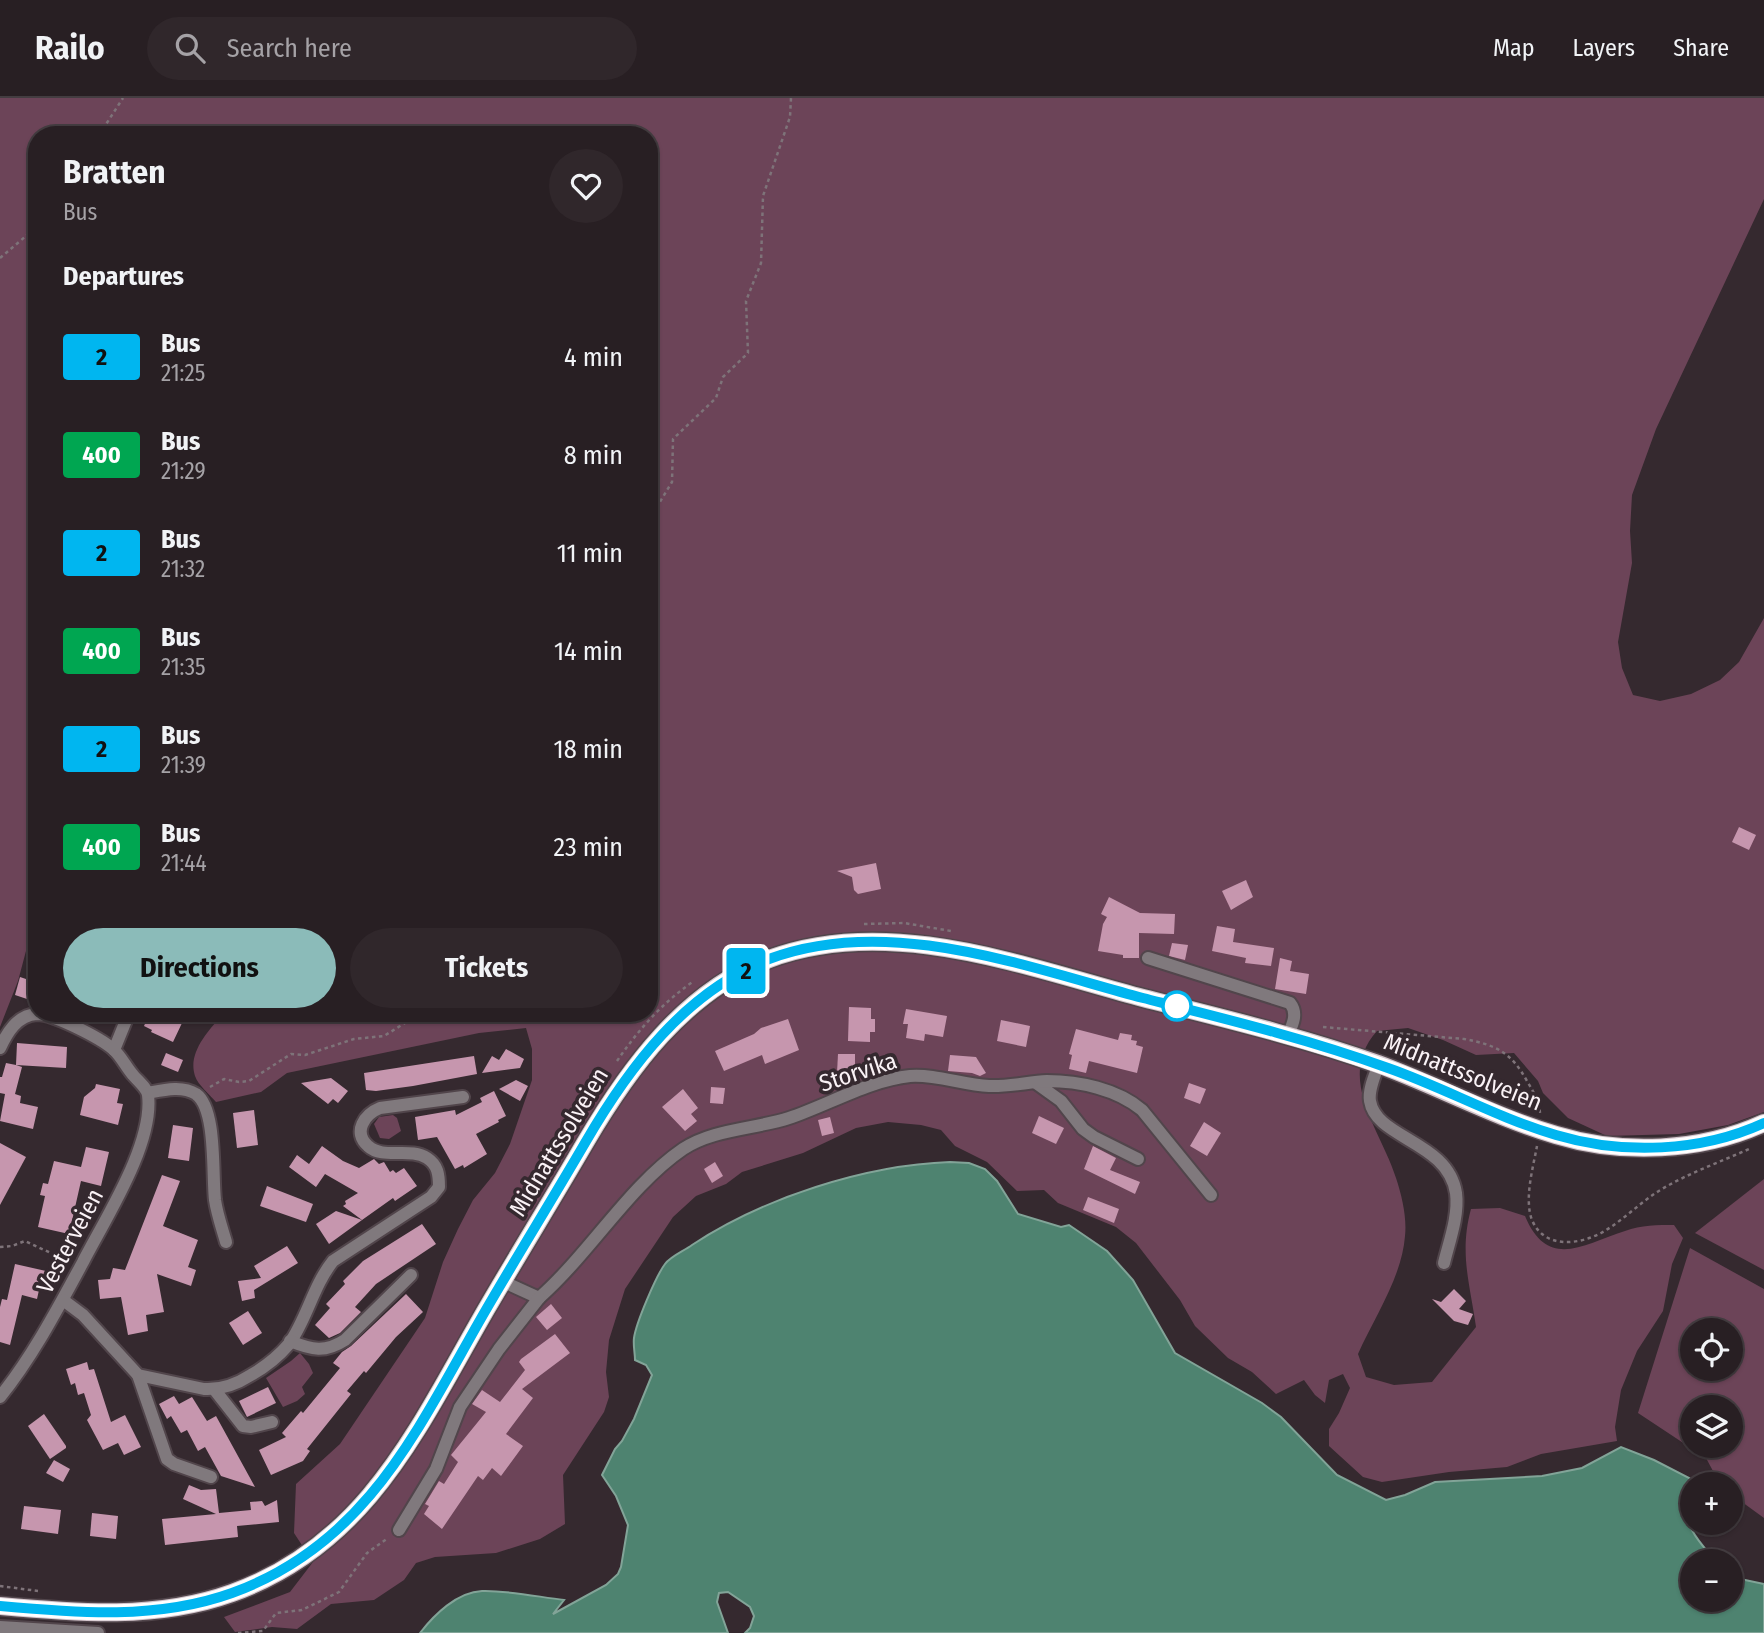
<!DOCTYPE html>
<meta charset="utf-8">
<style>
body{margin:0;font-family:"Fira Sans Condensed",sans-serif;background:#30272b;color:#f1f3f6;height:100vh;display:flex;flex-direction:column;font-size:26px;white-space:nowrap}
*{box-sizing:border-box;margin:0}
p{font-size:23px;color:#a5a2a6}
.icon{flex:none;width:38px;height:38px;fill:none;stroke:currentColor;stroke-width:2;stroke-linecap:round;stroke-linejoin:round}
.map{position:relative;flex:1;overflow:hidden}
.sheet{position:absolute;left:28px;top:28px;width:630px;height:896px;display:flex;flex-direction:column;background:#281f23;border-radius:28px;box-shadow:0 2px 5px #0004,0 0 0 2px #443d41}
.sheet>*{flex:none}
.badge{padding:0 14px;border-radius:5px;font-size:24px;line-height:46px}
.controls{position:absolute;left:1680px;top:1220px;display:grid;gap:14px}
.controls a{display:grid;place-items:center;width:63px;height:63px;border-radius:50%;background:#281f23;box-shadow:0 2px 5px #0004,0 0 0 2px #443d41;font-size:35px}
.map>.badge{position:absolute;translate:-50% -50%;box-shadow:0 0 0 4px #fff}
h2{padding:0 35px;font-size:26px;line-height:63px}
.round{display:grid;place-items:center;flex:none;width:74px;height:74px;border-radius:37px;background:#30272b}
.head{display:flex;align-items:center;justify-content:space-between;height:119px;padding:0 35px}
h1{font-size:33px;font-weight:700;line-height:52px}
.primary-button{display:flex;gap:14px;margin-top:auto;padding:14px 35px}
.primary-button a{flex:1;height:80px;border-radius:42px;background:#8bbbb9;color:#111;font-size:28px;font-weight:700;line-height:80px;text-align:center}
.primary-button a+a{background:#30272b;color:#f1f3f6}
ul{padding:0;list-style:none}
li{display:flex;align-items:center;gap:21px;height:98px;padding:0 35px}
li div{flex:1}
li b{display:block;font-size:26px}
li em{font-style:normal}
li .badge{min-width:77px;font-weight:700;text-align:center}
header{display:flex;align-items:center;gap:42px;box-sizing:border-box;height:98px;padding:0 35px;background:#281f23;border-bottom:2px solid #443d41}
header strong{font-size:33px}
nav{display:flex;gap:38px;margin-inline-start:auto;font-size:24px}
.search{width:490px;height:63px;background:#30272b;display:flex;align-items:center;gap:18px;box-sizing:border-box;padding:0 24px;border-radius:38px;color:#a5a2a6;font-size:26px}
.map>svg:first-child{display:block}
.green{fill:#6c4458;fill-rule:evenodd}
.water{fill:#4e8370;stroke:#82a498;stroke-width:2}
.building{fill:#c696ae}
.lines{fill:none;stroke-linecap:round;stroke-linejoin:round}
.minor-casing{stroke:#51454b;stroke-width:16}
.primary-casing{stroke:#51454b;stroke-width:21}
.path{stroke:#7e7379;stroke-width:2.5;stroke-dasharray:3.5 3.5;stroke-linecap:butt}
.minor{stroke:#80797d;stroke-width:12}
.primary{stroke:#d4c6cd;stroke-width:18}
.line-casing{stroke:#fff;stroke-width:16}
.line{stroke:#00b6f0;stroke-width:10}
.stop-dot{fill:#fff;stroke:#00b6f0;stroke-width:3.5}
.labels{text-anchor:middle;stroke-width:7;stroke-linejoin:round;paint-order:stroke}
.street-label{font-size:24px;fill:#faf2f6;stroke:#35292f}
</style>
<header>
<strong>Railo</strong>
<div class="search"><svg class="icon" aria-label="search" viewBox="0 0 24 24"><circle cx="10" cy="10" r="6"/><path d="M15 15l6 6"/></svg>Search here</div>
<nav><a>Map</a><a>Layers</a><a>Share</a></nav>
</header>
<div class="map">
<svg width="1764" height="1535" viewBox="0 0 1764 1535">
<rect width="100%" height="100%" fill="#35292f"/>
<g class="green">
<path d="M 0,0 L 1764,0 L 1764,101 L 1656,331 L 1632,397 L 1630,433 L 1632,465 L 1618,544 L 1622,570 L 1633,597 L 1660,603 L 1691,596 L 1720,582 L 1739,564 L 1764,520 L 1764,1014 L 1728,1027 L 1679,1036 L 1607,1038 L 1568,1020 L 1543,995 L 1538,983 L 1514,955 L 1476,957 L 1443,942 L 1408,930 L 1377,933 C 1335,980 1381,1032 1396,1080 C 1402,1098 1407,1120 1405,1138 C 1402,1179 1374,1220 1358,1256 L 1366,1279 L 1394,1287 L 1432,1284 L 1476,1229 C 1470,1186 1459,1155 1471,1111 L 1500,1110 L 1525,1118 C 1548,1173 1584,1146 1625,1133 C 1641,1127 1658,1127 1674,1127 L 1683,1140 L 1672,1166 L 1663,1213 L 1637,1253 L 1621,1292 L 1615,1329 L 1617,1343 L 1541,1356 L 1507,1369 L 1449,1374 L 1382,1384 L 1363,1379 L 1329,1348 L 1329,1331 L 1339,1315 L 1350,1290 L 1343,1276 L 1329,1282 L 1325,1305 L 1315,1297 L 1304,1282 L 1276,1296 L 1252,1274 L 1228,1260 L 1195,1228 L 1180,1202 L 1136,1145 L 1116,1129 L 1058,1105 L 1044,1092 L 1017,1093 L 987,1064 L 955,1048 L 941,1032 L 921,1027 L 888,1024 L 856,1030 L 803,1055 L 742,1074 L 726,1086 L 696,1098 L 673,1119 L 625,1191 L 609,1242 L 606,1274 L 609,1299 L 604,1314 L 563,1377 L 565,1426 L 540,1441 L 496,1455 L 435,1459 L 416,1465 L 404,1482 L 374,1502 L 331,1506 L 297,1531 L 272,1529 L 235,1534 L 224,1519 L 290,1494 L 313,1464 L 294,1435 L 296,1386 L 340,1346 L 425,1220 L 443,1164 L 458,1131 L 473,1102 L 495,1075 L 510,1046 L 532,982 L 532,951 L 526,930 L 479,935 L 287,975 L 261,994 L 216,1004 C 210,997 198,987 195,978 C 187,954 210,931 224,915 L 649,915 L 649,37 L 37,37 L 37,839 L 30,838 L 18,883 L 0,929 Z"/>
<polygon points="393,1017 397,1020 401,1033 389,1041 380,1040 374,1026 379,1019"/>
<polygon points="1764,1081 1764,1172 1695,1135"/>
<path d="M 1690,1150 L 1764,1191 L 1764,1420 L 1731,1396 L 1731,1386 L 1720,1386 L 1706,1360 L 1638,1315 ZM 1692,1232 L 1731,1232 L 1731,1270 L 1692,1270 ZM 1692,1309 L 1731,1309 L 1731,1348 L 1692,1348 Z"/>
<polygon points="300,1255 309,1266 313,1275 302,1289 305,1296 297,1303 283,1309 266,1280 291,1263"/>
</g>
<path class="water" d="M 950,1064 L 969,1065 L 985,1071 L 997,1083 L 1018,1116 L 1061,1129 L 1069,1127 L 1107,1153 L 1133,1182 L 1175,1255 L 1262,1305 L 1281,1319 L 1337,1377 L 1386,1402 L 1405,1397 L 1435,1384 L 1542,1378 L 1582,1370 L 1621,1349 L 1654,1362 L 1697,1384 L 1697,1386 L 1692,1386 L 1692,1403 L 1687,1408 C 1682,1426 1704,1450 1716,1463 L 1692,1463 L 1692,1502 L 1731,1502 L 1731,1479 L 1764,1486 L 1764,1535 L 745,1535 L 750,1530 L 754,1518 L 750,1509 L 728,1494 L 719,1495 L 717,1504 L 728,1535 L 420,1535 C 434,1517 457,1494 482,1493 C 505,1492 539,1499 564,1502 L 553,1516 L 606,1487 L 618,1476 L 621,1469 L 628,1427 L 616,1398 L 602,1377 L 615,1351 L 622,1343 L 634,1321 L 652,1277 L 646,1267 L 635,1262 C 635,1255 633,1247 634,1240 C 636,1225 656,1178 665,1166 C 671,1158 684,1153 692,1147 C 763,1100 865,1067 950,1064 Z"/>
<g class="building">
<polygon points="1739,729 1756,737 1749,752 1732,744"/>
<polygon points="876,765 881,791 858,796 854,792 852,779 837,773"/>
<polygon points="1246,782 1253,799 1231,812 1222,793"/>
<polygon points="1109,799 1140,815 1175,816 1174,836 1139,835 1139,860 1123,860 1123,857 1098,853 1103,826 1107,819 1101,816"/>
<polygon points="1217,828 1235,831 1233,844 1274,850 1271,868 1245,865 1246,860 1212,853"/>
<polygon points="1172,845 1188,847 1185,862 1169,858"/>
<polygon points="1280,860 1292,863 1290,873 1309,876 1306,896 1275,891"/>
<polygon points="20,879 32,883 27,901 15,897"/>
<polygon points="849,909 871,910 871,921 875,921 875,934 870,934 870,944 848,943"/>
<polygon points="906,911 947,918 943,939 925,936 924,943 906,940 908,926 903,926"/>
<polygon points="150,915 160,915 182,925 173,944 151,934 152,932 144,928"/>
<polygon points="788,921 799,952 765,966 762,957 724,973 715,953 754,936 761,930"/>
<polygon points="1001,922 1030,928 1026,949 997,943"/>
<polygon points="1076,931 1118,942 1120,935 1132,937 1131,942 1137,943 1136,947 1143,949 1137,975 1089,963 1086,975 1069,971 1072,957 1069,956"/>
<polygon points="17,945 67,949 66,970 16,967 22,969 15,996 21,998 20,1005 38,1009 33,1031 0,1023 5,996 0,995 0,979 2,979 6,965 16,967"/>
<polygon points="506,951 524,961 520,970 482,975 492,958 499,962"/>
<polygon points="166,955 183,962 178,974 161,967"/>
<polygon points="838,956 855,956 855,975 837,975"/>
<polygon points="950,957 976,959 986,975 980,978 972,975 948,973"/>
<polygon points="474,958 477,976 413,988 376,993 366,992 364,975"/>
<polygon points="331,980 348,993 338,1005 333,1001 328,1006 301,985"/>
<polygon points="516,982 528,988 520,1003 499,991"/>
<polygon points="1189,985 1206,991 1200,1006 1184,1000"/>
<polygon points="96,986 120,991 117,1005 123,1006 118,1027 80,1017 84,999 95,990"/>
<polygon points="711,989 725,990 723,1006 710,1005"/>
<polygon points="683,991 698,1010 691,1016 697,1023 685,1033 662,1009"/>
<polygon points="494,993 506,1018 498,1022 499,1024 476,1036 487,1056 464,1070 463,1067 455,1071 437,1039 418,1042 415,1019 455,1012 456,1017 482,1004 480,1000"/>
<polygon points="254,1012 258,1047 237,1050 233,1015"/>
<polygon points="1039,1018 1064,1030 1056,1046 1032,1035"/>
<polygon points="830,1019 834,1035 822,1038 818,1022"/>
<polygon points="1204,1024 1221,1035 1207,1058 1190,1048"/>
<polygon points="173,1027 193,1030 189,1063 168,1060"/>
<polygon points="0,1045 26,1059 0,1107"/>
<polygon points="322,1048 343,1063 359,1070 374,1061 379,1066 384,1064 390,1074 393,1072 396,1075 404,1070 417,1088 395,1103 393,1100 362,1122 343,1108 346,1106 345,1103 358,1095 325,1076 316,1089 289,1069 297,1057 309,1066"/>
<polygon points="1093,1048 1116,1060 1110,1072 1140,1084 1135,1096 1084,1071"/>
<polygon points="86,1049 109,1054 101,1088 81,1083 69,1136 38,1129 45,1098 40,1097 43,1085 48,1086 54,1063 81,1069"/>
<polygon points="715,1064 723,1078 712,1085 704,1071"/>
<polygon points="162,1077 180,1083 163,1128 198,1142 188,1169 196,1172 191,1188 157,1176 164,1214 146,1217 148,1233 128,1237 121,1199 100,1201 98,1182 110,1181 113,1170 125,1172"/>
<polygon points="267,1088 313,1106 306,1124 260,1108"/>
<polygon points="1088,1099 1119,1111 1114,1125 1083,1112"/>
<polygon points="336,1113 362,1122 329,1146 316,1126"/>
<polygon points="422,1126 436,1146 376,1186 355,1209 361,1214 340,1235 329,1240 315,1227 330,1210 326,1206 345,1186 343,1183 363,1163"/>
<polygon points="287,1148 298,1165 254,1192 255,1200 242,1203 238,1183 261,1180 254,1168"/>
<polygon points="15,1166 46,1173 42,1193 39,1192 37,1201 22,1197 10,1247 0,1244 0,1209 2,1201 7,1202"/>
<polygon points="1454,1191 1466,1203 1459,1211 1473,1216 1468,1227 1454,1223 1432,1201 1441,1204"/>
<polygon points="406,1196 423,1214 396,1239 366,1275 364,1273 347,1293 351,1296 307,1351 310,1353 303,1363 271,1377 259,1352 286,1339 282,1335 301,1313 303,1315 340,1270 333,1265 342,1254 351,1248"/>
<polygon points="551,1206 562,1220 547,1232 536,1219"/>
<polygon points="248,1213 262,1235 243,1247 229,1225"/>
<polygon points="555,1236 570,1255 522,1291 533,1300 506,1336 523,1348 501,1378 492,1370 483,1382 478,1378 442,1431 424,1416 429,1408 425,1406 439,1383 444,1386 458,1364 451,1357 486,1314 472,1306 482,1292 500,1304 525,1272 519,1264 521,1261"/>
<polygon points="87,1264 89,1272 94,1271 111,1324 125,1317 141,1349 124,1357 118,1345 103,1352 87,1322 91,1317 84,1295 78,1297 75,1285 71,1287 66,1271"/>
<polygon points="268,1289 276,1305 247,1319 239,1303"/>
<polygon points="174,1298 179,1306 192,1299 207,1323 216,1318 255,1389 221,1378 205,1349 198,1353 187,1332 181,1335 171,1318 167,1321 159,1306"/>
<polygon points="44,1316 66,1348 66,1350 50,1361 28,1328"/>
<polygon points="54,1362 70,1371 63,1384 46,1375"/>
<polygon points="189,1387 201,1392 216,1391 219,1415 251,1412 250,1404 262,1403 265,1408 277,1402 279,1424 237,1428 238,1439 165,1447 162,1421 216,1416 183,1401"/>
<polygon points="24,1408 61,1412 58,1436 21,1431"/>
<polygon points="92,1415 118,1418 116,1441 90,1438"/>
</g>
<g class="lines">
<defs>
<g id="minor">
<path d="M 1148,860 L 1290,905 C 1298,915 1293,926 1288,937"/>
<path d="M 0,950 C 7,935 17,917 37,916 C 54,916 100,940 113,951 C 121,958 126,969 133,977 C 138,983 147,990 148,997 C 154,1046 105,1121 83,1164 C 58,1210 33,1258 0,1299"/>
<polyline points="114,952 129,915"/>
<path d="M 1379,966 C 1375,977 1368,992 1370,1003 C 1376,1041 1448,1043 1456,1095 C 1459,1118 1449,1144 1444,1165"/>
<polyline points="1036,985 1061,1003 1083,1031 1094,1039 1138,1061"/>
<path d="M 148,995 C 163,992 182,987 196,996 C 217,1011 212,1077 215,1102 C 217,1116 222,1130 226,1144"/>
<path d="M 504,1184 L 539,1200 C 590,1155 629,1088 683,1051 C 713,1031 755,1031 789,1020 C 828,1007 870,982 910,978 C 936,976 963,987 989,988 C 1008,989 1028,984 1047,983 C 1079,983 1117,991 1142,1012 L 1211,1097"/>
<path d="M 63,1202 L 83,1217 L 138,1277 L 204,1291 C 221,1292 237,1286 251,1277 C 265,1269 278,1259 289,1246 C 307,1221 313,1188 333,1163 L 431,1099 L 439,1089 C 439,1077 438,1067 427,1060 C 410,1049 383,1062 368,1048 C 352,1034 365,1016 380,1010 L 463,999"/>
<path d="M 290,1243 C 312,1252 325,1255 345,1242 L 411,1177"/>
<polyline points="138,1277 167,1361 174,1366 211,1379"/>
<polyline points="214,1291 243,1328 251,1329 272,1324"/>
<polyline points="399,1432 436,1371 460,1309 499,1251 539,1200"/>
<polyline points="0,1529 98,1535"/>
</g>
<path id="primary" d="M 0,1508 C 77,1515 157,1522 232,1495 C 369,1446 419,1327 487,1210 C 519,1155 553,1100 585,1045 C 629,970 684,894 769,861 C 889,816 1026,869 1143,900 C 1222,920 1302,939 1378,966 C 1438,988 1495,1019 1556,1037 C 1622,1057 1701,1054 1764,1025"/>
</defs>
<use href="#minor" class="minor-casing"/>
<use href="#primary" class="primary-casing"/>
<g class="path">
<polyline points="99,37 123,0"/>
<polyline points="0,160 26,138 37,123"/>
<polyline points="649,457 654,447 655,412 672,384 673,341 716,300 723,279 748,255 746,203 761,165 763,98 790,19 791,0"/>
<polyline points="864,826 904,825 951,833"/>
<path d="M 1323,929 L 1464,941 C 1496,947 1511,954 1527,983 C 1533,993 1539,1003 1540,1015"/>
<path d="M 617,963 C 638,932 663,904 694,883"/>
<polyline points="210,989 224,981 239,984 249,983 291,956 305,957 354,941 384,938 421,915"/>
<path d="M 1537,1048 C 1533,1070 1524,1101 1532,1122 C 1544,1151 1578,1147 1601,1135 C 1623,1123 1640,1104 1662,1091 C 1689,1075 1720,1064 1749,1051"/>
<polyline points="0,1149 12,1148 25,1143 55,1157 67,1166"/>
<polyline points="0,1488 38,1493"/>
<polyline points="238,1535 263,1533 276,1515 302,1512 339,1494 367,1455 388,1440"/>
</g>
<use href="#minor" class="minor"/>
<use href="#primary" class="primary"/>
</g>
<g class="lines">
<defs>
<path id="line" d="M 0,1508 C 77,1515 157,1522 232,1495 C 370,1445 419,1327 487,1210 C 519,1155 553,1100 585,1045 C 629,969 685,894 769,861 C 889,816 1026,869 1143,900 C 1226,921 1308,941 1388,970 C 1445,990 1498,1020 1556,1037 C 1623,1057 1701,1054 1764,1025"/>
</defs>
<use href="#line" class="line-casing"/>
<use href="#line" class="line"/>
</g>
<circle class="stop-dot" cx="1177" cy="908" r="14"/>
<g class="labels">
<g class="street-label">
<text transform="translate(858 974) rotate(-18)" y="8">Storvika</text>
<text transform="translate(1463 974) rotate(22)" y="8">Midnattssolveien</text>
<text transform="translate(559 1044) rotate(-59)" y="8">Midnattssolveien</text>
<text transform="translate(70 1143) rotate(-62)" y="8">Vesterveien</text>
</g>
</g>
</svg>
<div class="controls">
<a><svg class="icon" aria-label="locate" viewBox="0 0 24 24"><circle cx="12" cy="12" r="6"/><path d="M12 2v4M12 18v4M2 12h4M18 12h4"/></svg></a>
<a><svg class="icon" aria-label="layers" viewBox="0 0 24 24"><path d="M12 4l9 5-9 5-9-5zM3 14l9 5 9-5"/></svg></a>
<a>+</a>
<a>−</a>
</div>
<b class="badge" style="left:746px;top:873px;background:#00b6f0;color:#111">2</b>
<section class="sheet">
<div class="head"><div><h1>Bratten</h1><p>Bus</p></div><a class="round"><svg class="icon" aria-label="heart" viewBox="0 0 24 24"><path d="M12 20l-8-8c-3-5 5-10 8-4 3-6 11-1 8 4z"/></svg></a></div>
<h2>Departures</h2>
<ul>
<li><span class="badge" style="background:#00b6f0;color:#111">2</span><div><b>Bus</b><p>21:25</p></div><em>4 min</em></li>
<li><span class="badge" style="background:#00a651;color:#fff">400</span><div><b>Bus</b><p>21:29</p></div><em>8 min</em></li>
<li><span class="badge" style="background:#00b6f0;color:#111">2</span><div><b>Bus</b><p>21:32</p></div><em>11 min</em></li>
<li><span class="badge" style="background:#00a651;color:#fff">400</span><div><b>Bus</b><p>21:35</p></div><em>14 min</em></li>
<li><span class="badge" style="background:#00b6f0;color:#111">2</span><div><b>Bus</b><p>21:39</p></div><em>18 min</em></li>
<li><span class="badge" style="background:#00a651;color:#fff">400</span><div><b>Bus</b><p>21:44</p></div><em>23 min</em></li>
</ul>
<div class="primary-button"><a>Directions</a><a>Tickets</a></div>
</section>
</div>
